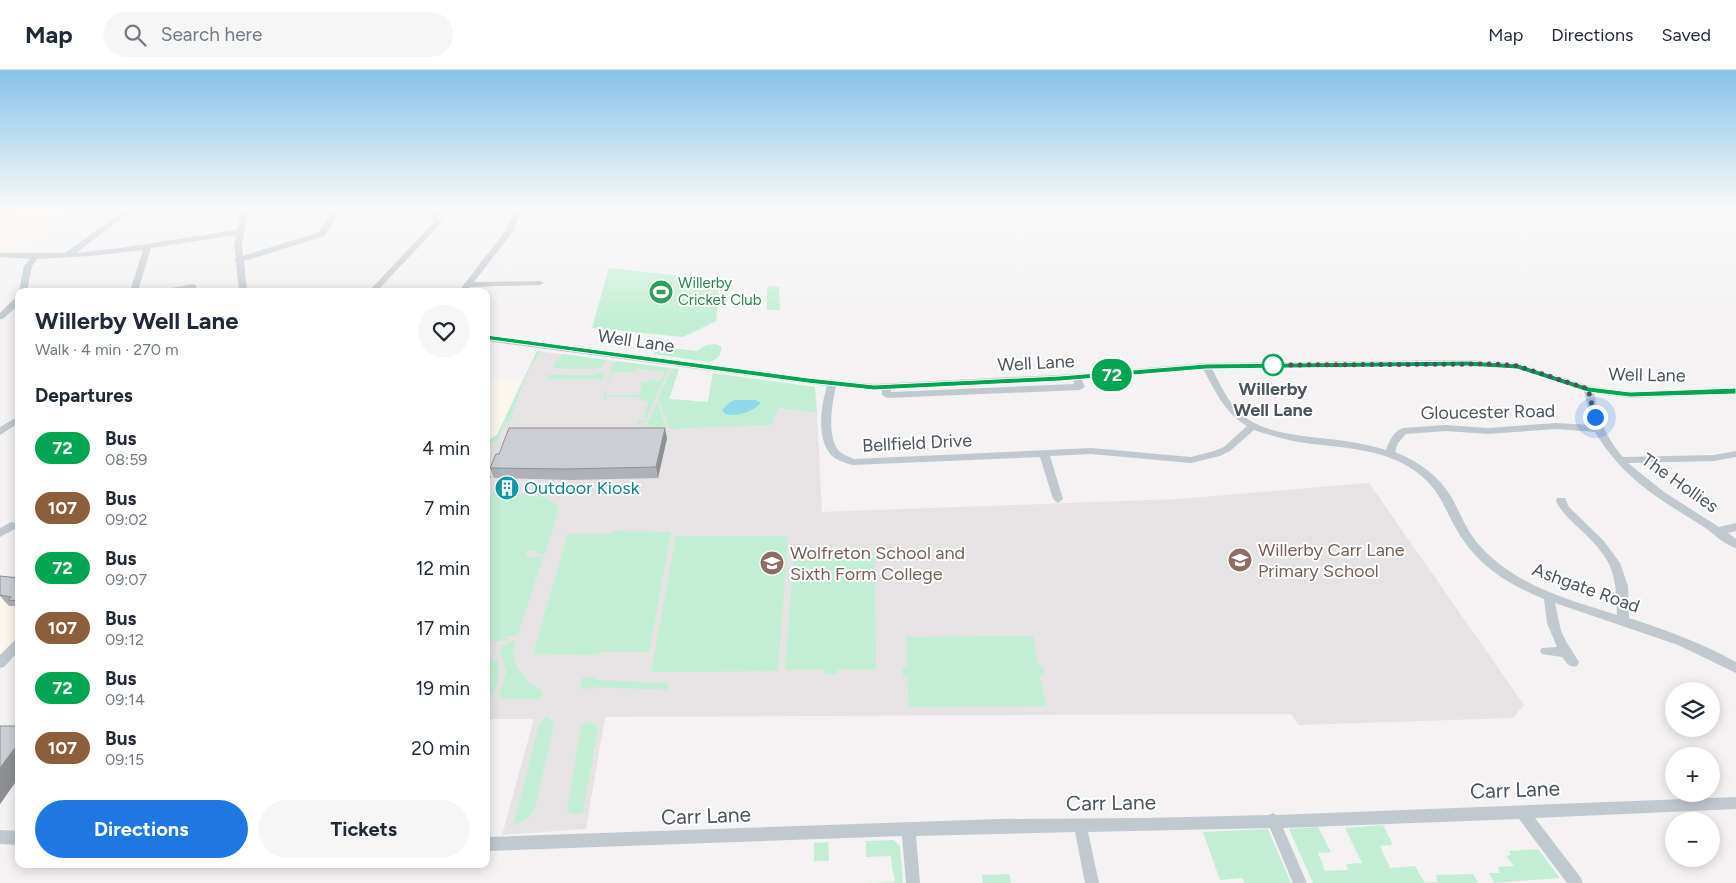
<!DOCTYPE html>
<meta charset="utf-8">
<style>
body{margin:0;font-family:Figtree,sans-serif;background:#f6f6f7;color:#1f2937;height:100vh;display:flex;flex-direction:column;font-size:19px;white-space:nowrap}
*{box-sizing:border-box;margin:0}
p{font-size:16px;color:#747a83}
.icon{flex:none;width:28px;height:28px;fill:none;stroke:currentColor;stroke-width:2;stroke-linecap:round;stroke-linejoin:round}
.map{position:relative;flex:1;overflow:hidden}
.panel{position:absolute;left:15px;top:218px;width:475px;height:580px;display:flex;flex-direction:column;background:#fff;border-radius:10px;box-shadow:0 2px 12px #0003}
.panel>*{flex:none}
.badge{padding:0 10px;border-radius:16px;font-size:18px;line-height:32px}
.tools{position:absolute;left:1665px;top:612px;display:grid;gap:10px}
.tools a{display:grid;place-items:center;width:55px;height:55px;border-radius:50%;background:#fff;box-shadow:0 2px 12px #0003;font-size:25px}
.you{position:absolute;width:25px;height:25px;margin:-12px;border:4px solid #fff;border-radius:50%;background:#1a73e8;box-shadow:0 0 0 8px #1a73e833}
.map>.badge{position:absolute;translate:-50% -50%;box-shadow:0 0 0 2px #fff}
h2{padding:0 20px;font-size:19px;line-height:45px}
.round{display:grid;place-items:center;flex:none;width:52px;height:52px;border-radius:26px;background:#f6f6f7}
.headline{display:flex;align-items:center;justify-content:space-between;height:85px;padding:0 20px}
h1{font-size:24px;font-weight:700;line-height:38px}
.button{display:flex;gap:10px;margin-top:auto;padding:10px 20px}
.button a{flex:1;height:58px;border-radius:30px;background:#1f77e1;color:#fff;font-size:20px;font-weight:700;line-height:58px;text-align:center}
.button a+a{background:#f6f6f7;color:#1f2937}
ul{padding:0;list-style:none}
li{display:flex;align-items:center;gap:15px;height:60px;padding:0 20px}
li div{flex:1}
li b{display:block;font-size:19px}
li em{font-style:normal}
li .badge{min-width:55px;font-weight:700;text-align:center}
header{display:flex;align-items:center;gap:30px;box-sizing:border-box;height:70px;padding:0 25px;background:#fff;border-bottom:1px solid #e0e1e3}
header strong{font-size:24px}
nav{display:flex;gap:28px;margin-inline-start:auto;font-size:18px}
.search{width:350px;height:45px;background:#f6f6f7;display:flex;align-items:center;gap:12px;box-sizing:border-box;padding:0 18px;border-radius:28px;color:#747a83;font-size:19px}
.map>svg:first-child{display:block}
.commercial{fill:#fcf7ed}
.education{fill:#e5e3e4}
.green{fill:#c2efd3}
.water{fill:#91d9ea}
.lines{fill:none;stroke-linecap:round;stroke-linejoin:round}
.minor{fill:#c0c9d0;fill-rule:evenodd}
.wall{fill:#afb1b6}
.shaded-wall{fill:#8f9094}
.building{fill:#ccced4;stroke:#8f9094}
.line{fill:#00a651;stroke:#fff}
.walk{stroke:#4a555f;stroke-width:5;stroke-dasharray:0 9}
.stop-dot{fill:#fff;stroke:#00a651;stroke-width:2.5}
.labels{text-anchor:middle;stroke-width:4;stroke-linejoin:round;paint-order:stroke}
.far-leisure-label{font-size:15px;fill:#27864d;stroke:#fff;text-anchor:start}
.street-label{font-size:18px;fill:#4a555f;stroke:#fff}
.stop-label{font-size:18px;font-weight:bold;fill:#4a555f;stroke:#fff}
.culture-label{font-size:18px;fill:#0d838f;stroke:#fff;text-anchor:start}
.education-label{font-size:18px;fill:#785e54;stroke:#fff;text-anchor:start}
.near-street-label{font-size:21px;fill:#4a555f;stroke:#fff}
</style>
<header>
<strong>Map</strong>
<div class="search"><svg class="icon" aria-label="search" viewBox="0 0 24 24"><circle cx="10" cy="10" r="6"/><path d="M15 15l6 6"/></svg>Search here</div>
<nav><a>Map</a><a>Directions</a><a>Saved</a></nav>
</header>
<div class="map">
<svg width="1736" height="813" viewBox="0 0 1736 813">
<rect width="100%" height="100%" fill="#f4f2f2"/>
<g class="commercial">
<polygon points="15,137 82,137 20,177 0,176 0,147"/>
<polygon points="486,308 521,311 497,365 486,372"/>
<polygon points="0,514 19,516 19,588 7,590 0,594"/>
</g>
<polygon class="education" points="537,281 679,299 669,329 708,332 713,303 778,338 817,343 822,442 1178,429 1369,413 1524,635 1513,648 1299,655 1291,644 1220,644 605,647 586,759 502,765 534,649 486,649 486,372 497,365"/>
<g class="green">
<polygon points="609,198 720,210 716,251 683,267 592,258"/>
<polygon points="769,216 779,217 780,240 767,240 767,219"/>
<path d="M 715,274 L 721,276 C 722,286 717,290 708,292 L 654,284 L 655,281 L 671,278 L 696,281 L 707,275 Z"/>
<path d="M 537,281 L 541,281 C 526,299 520,324 511,346 L 513,348 L 505,354 L 497,371 L 486,375 L 486,372 L 497,365 Z"/>
<polygon points="563,284 606,290 606,291 602,297 596,299 554,298 553,294"/>
<polygon points="616,291 669,298 645,351 637,355 638,350 644,350 648,331 641,331 641,327 606,327 603,331 605,321 607,321 607,325 639,325 642,312 649,312 649,310 660,311 665,302 640,299 636,299 635,302 612,302 607,316 612,296"/>
<polygon points="672,299 679,299 669,329 708,332 713,303 815,317 817,343 778,338 772,355 684,358 676,360 669,358 658,328"/>
<polygon points="605,301 602,311 599,313 600,309 546,309 547,305 593,305"/>
<polygon points="657,332 666,358 646,358"/>
<path d="M 497,414 L 501,414 C 514,430 546,419 559,438 L 545,484 L 536,484 L 536,480 L 527,481 L 525,487 L 543,487 L 518,564 L 514,566 L 499,566 L 510,568 L 504,571 L 486,571 L 486,438 L 494,421 L 498,421 L 500,416 Z"/>
<polygon points="614,461 671,462 649,582 599,582 598,585 533,584 568,464 613,464"/>
<polygon points="676,466 788,466 778,601 651,602"/>
<polygon points="831,480 840,480 840,484 875,484 876,600 837,600 837,604 825,604 825,600 785,600 794,483 830,483"/>
<polygon points="1033,566 1038,595 1043,596 1045,604 1040,605 1046,636 909,637 907,606 903,606 902,597 907,597 906,567"/>
<path d="M 516,570 C 507,595 524,609 543,622 L 541,629 L 502,629 L 499,625 L 506,602 L 500,584 L 502,576 Z"/>
<path d="M 486,591 L 497,591 C 501,604 498,622 486,629 Z"/>
<polygon points="583,607 596,608 596,610 668,613 667,620 593,617 593,619 580,618"/>
<polygon points="547,646 554,654 535,738 528,748 513,756 539,654"/>
<polygon points="589,652 598,657 583,743 575,745 567,741 581,657"/>
<polygon points="1383,755 1393,775 1380,776 1390,798 1415,796 1424,812 1438,812 1436,805 1473,804 1478,813 1313,813 1289,759 1318,757 1331,782 1318,783 1325,801 1348,800 1346,794 1362,793 1345,758"/>
<polygon points="1268,759 1291,813 1244,813 1243,808 1220,810 1203,762"/>
<polygon points="894,770 900,776 903,813 869,813 895,812 894,804 893,804 891,786 866,787 866,771"/>
<polygon points="828,772 829,791 814,791 814,773"/>
<polygon points="1538,779 1560,808 1494,813 1489,803 1500,803 1498,797 1514,796 1506,786 1511,785 1509,781"/>
<polygon points="1009,804 1011,813 983,813 982,805"/>
</g>
<path class="water" d="M 734,330 L 755,330 L 761,333 C 752,342 737,347 725,344 L 722,340 L 729,333 Z"/>
<g class="lines">
<g class="minor">
<polygon points="4,137 12,137 0,145 0,140"/>
<polygon points="129,137 137,137 76,183 120,178 237,160 241,137 248,137 242,174 243,186 319,162 333,139 340,141 325,166 244,191 247,221 239,221 236,192 234,190 236,188 234,174 236,165 151,178 138,221 130,221 143,180 90,186 37,189 32,196 27,221 19,221 24,196 30,189 0,187 0,183 65,183"/>
<polygon points="426,137 433,137 442,152 377,221 369,221 434,152"/>
<polygon points="515,137 522,137 514,160 474,212 540,211 544,213 540,215 470,217 467,221 459,221 506,160"/>
<polygon points="193,214 197,216 196,218 178,221 162,221 166,219"/>
<polygon points="16,227 19,227 19,234 3,249 0,249 0,243"/>
<path d="M 486,265 L 808,308 L 874,314 L 1076,304 L 1206,293 L 1467,290 L 1517,293 L 1589,316 L 1630,322 L 1736,318 L 1736,324 L 1630,328 L 1594,323 C 1600,349 1604,365 1623,387 L 1714,385 L 1736,381 L 1736,387 L 1714,391 L 1628,393 L 1664,422 L 1719,457 L 1736,453 L 1736,461 L 1728,463 L 1736,469 L 1736,478 C 1725,475 1714,464 1704,457 C 1658,428 1624,410 1595,362 L 1556,359 L 1488,364 L 1446,361 L 1406,364 L 1398,373 L 1395,382 C 1419,392 1440,406 1453,430 C 1462,447 1468,464 1482,478 C 1517,516 1569,530 1617,545 C 1616,501 1613,491 1581,460 C 1571,451 1562,443 1556,431 L 1557,428 L 1565,428 L 1569,437 L 1604,471 L 1620,493 L 1628,516 L 1629,548 C 1666,560 1702,573 1736,592 L 1736,603 L 1678,575 L 1555,533 L 1561,561 L 1567,573 L 1579,592 L 1577,596 C 1569,598 1567,593 1562,587 L 1542,584 L 1540,581 L 1542,578 L 1557,577 L 1547,553 L 1544,529 C 1509,515 1477,495 1458,462 C 1443,437 1441,420 1415,401 C 1382,377 1337,378 1298,372 C 1283,369 1269,365 1254,360 L 1230,381 L 1220,386 L 1191,393 L 1091,384 L 1050,386 L 1063,429 L 1058,433 L 1053,429 L 1040,387 L 853,395 C 846,393 837,391 831,385 C 816,367 821,336 827,316 L 486,271 ZM 1467,296 L 1516,299 L 1584,321 L 1592,355 L 1556,353 L 1488,358 L 1446,355 L 1403,358 C 1394,361 1389,371 1386,380 C 1373,376 1359,373 1345,371 C 1311,366 1268,367 1241,344 C 1228,332 1220,314 1212,299 ZM 1203,299 C 1215,321 1225,343 1247,356 L 1224,377 L 1214,381 L 1191,387 L 1091,378 L 854,389 C 849,387 844,385 840,382 C 826,369 832,333 836,316 L 882,319 L 882,325 L 887,328 L 1080,320 L 1085,317 L 1081,309 ZM 1073,310 L 1074,314 L 891,322 L 891,319 Z"/>
<polygon points="14,349 17,350 19,352 17,354 0,365 0,357"/>
<polygon points="11,452 15,453 16,456 15,459 0,467 0,458"/>
<polygon points="19,568 19,581 4,597 0,598 0,585 15,570"/>
<polygon points="1736,727 1736,739 1535,748 1581,808 1583,813 1567,813 1519,749 1283,758 1307,813 1293,813 1270,758 1088,762 1099,813 1085,813 1075,762 916,766 920,813 906,813 902,766 486,781 486,767 999,749 1144,748 1269,745 1273,743 1276,745"/>
<polygon points="0,760 19,761 19,775 0,774"/>
</g>
</g>
<g class="wall">
<polygon points="667,368 658,408 570,410 494,408 490,398"/>
<polygon points="0,506 19,508 19,540 15,536 9,536 0,526"/>
<polygon points="0,656 19,656 19,707 0,734"/>
</g>
<g class="shaded-wall">
<polygon points="665,358 667,368 658,408 656,397"/>
<polygon points="489,403 491,407 486,417 486,411"/>
<polygon points="14,679 19,683 19,707 0,734 0,698"/>
</g>
<g class="building">
<polygon points="509,358 665,358 656,397 567,399 490,398 496,384 499,384"/>
<polygon points="486,403 489,403 486,411"/>
<polygon points="0,506 19,508 19,531 8,530 11,527 0,525"/>
<polygon points="0,656 19,656 19,676 17,679 14,679 0,698"/>
</g>
<linearGradient id="sky" x2="0" y2="1"><stop stop-color="#85c3e9"/><stop offset="0.55" stop-color="#faf9f9"/><stop offset="1" stop-color="#faf9f9" stop-opacity="0"/></linearGradient>
<rect width="1736" height="251" fill="url(#sky)"/>
<polygon class="line" points="486,265 808,308 874,315 1060,306 1206,294 1467,291 1518,294 1589,317 1630,322 1736,318 1736,324 1630,327 1588,322 1517,299 1467,296 1206,299 1060,311 874,320 808,313 483,269 483,266"/>
<g class="lines">
<polyline class="walk" points="1273,295 1496,294 1518,296 1588,319 1595,347"/>
</g>
<defs>
<symbol id="stadium-disc" viewBox="-11 -11 22 22"><circle r="9.5" fill="#2e9e5b" stroke="#fff"/><path d="M0-5a6.5 5 0 1 0 0 10a6.5 5 0 1 0 0-10ZM-3.5-1.8h7v3.6h-7Z" fill="#fff"/></symbol>
<symbol id="building-disc" viewBox="-11 -11 22 22"><circle r="9.5" fill="#0f9aa8" stroke="#fff"/><path d="M-4-6H4V6H1V3H-1V6H-4ZM-2.5-4.3h1.7v1.8h-1.7ZM.8-4.3h1.7v1.8H.8ZM-2.5-1h1.7V.8h-1.7ZM.8-1h1.7V.8H.8Z" fill="#fff"/></symbol>
<symbol id="school-disc" viewBox="-11 -11 22 22"><circle r="9.5" fill="#8d6e63" stroke="#fff"/><path d="M0-5L7-2L0 1L-7-2ZM-4 1L0 2.5L4 1V4Q0 6-4 4Z" fill="#fff"/></symbol>
</defs>
<g fill-rule="evenodd">
<use href="#stadium-disc" x="647" y="208" width="28" height="28"/>
<use href="#building-disc" x="493" y="404" width="28" height="28"/>
<use href="#school-disc" x="1226" y="476" width="28" height="28"/>
<use href="#school-disc" x="758" y="479" width="28" height="28"/>
</g>
<circle class="stop-dot" cx="1273" cy="295" r="10"/>
<g class="labels">
<g class="far-leisure-label">
<text x="678" y="218">Willerby<tspan x="678" dy="17">Cricket Club</tspan></text>
</g>
<g class="street-label">
<text transform="translate(636 271) rotate(8)" y="6">Well Lane</text>
<text transform="translate(1036 293) rotate(-3)" y="6">Well Lane</text>
<text transform="translate(1647 305) rotate(1)" y="6">Well Lane</text>
<text transform="translate(1488 342) rotate(-1)" y="6">Gloucester Road</text>
<text transform="translate(917 373) rotate(-3)" y="6">Bellfield Drive</text>
<text transform="translate(1680 413) rotate(35)" y="6">The Hollies</text>
<text transform="translate(1586 518) rotate(20)" y="6">Ashgate Road</text>
</g>
<g class="stop-label">
<text x="1273" y="325">Willerby<tspan x="1273" dy="21">Well Lane</tspan></text>
</g>
<g class="culture-label">
<text x="524" y="424">Outdoor Kiosk</text>
</g>
<g class="education-label">
<text x="1258" y="486">Willerby Carr Lane<tspan x="1258" dy="21">Primary School</tspan></text>
<text x="790" y="489">Wolfreton School and<tspan x="790" dy="21">Sixth Form College</tspan></text>
</g>
<g class="near-street-label">
<text transform="translate(1515 720) rotate(-2)" y="7">Carr Lane</text>
<text transform="translate(1111 733) rotate(-1)" y="7">Carr Lane</text>
<text transform="translate(706 746) rotate(-2)" y="7">Carr Lane</text>
</g>
</g>
</svg>
<div class="tools">
<a><svg class="icon" aria-label="layers" viewBox="0 0 24 24"><path d="M12 4l9 5-9 5-9-5zM3 14l9 5 9-5"/></svg></a>
<a>+</a>
<a>−</a>
</div>
<div class="you" style="left:1595px;top:347px"></div>
<b class="badge" style="left:1112px;top:305px;background:#00a651;color:#fff">72</b>
<section class="panel">
<div class="headline"><div><h1>Willerby Well Lane</h1><p>Walk · 4 min · 270 m</p></div><a class="round"><svg class="icon" aria-label="heart" viewBox="0 0 24 24"><path d="M12 20l-8-8c-3-5 5-10 8-4 3-6 11-1 8 4z"/></svg></a></div>
<h2>Departures</h2>
<ul>
<li><span class="badge" style="background:#00a651;color:#fff">72</span><div><b>Bus</b><p>08:59</p></div><em>4 min</em></li>
<li><span class="badge" style="background:#8b5e3c;color:#fff">107</span><div><b>Bus</b><p>09:02</p></div><em>7 min</em></li>
<li><span class="badge" style="background:#00a651;color:#fff">72</span><div><b>Bus</b><p>09:07</p></div><em>12 min</em></li>
<li><span class="badge" style="background:#8b5e3c;color:#fff">107</span><div><b>Bus</b><p>09:12</p></div><em>17 min</em></li>
<li><span class="badge" style="background:#00a651;color:#fff">72</span><div><b>Bus</b><p>09:14</p></div><em>19 min</em></li>
<li><span class="badge" style="background:#8b5e3c;color:#fff">107</span><div><b>Bus</b><p>09:15</p></div><em>20 min</em></li>
</ul>
<div class="button"><a>Directions</a><a>Tickets</a></div>
</section>
</div>
